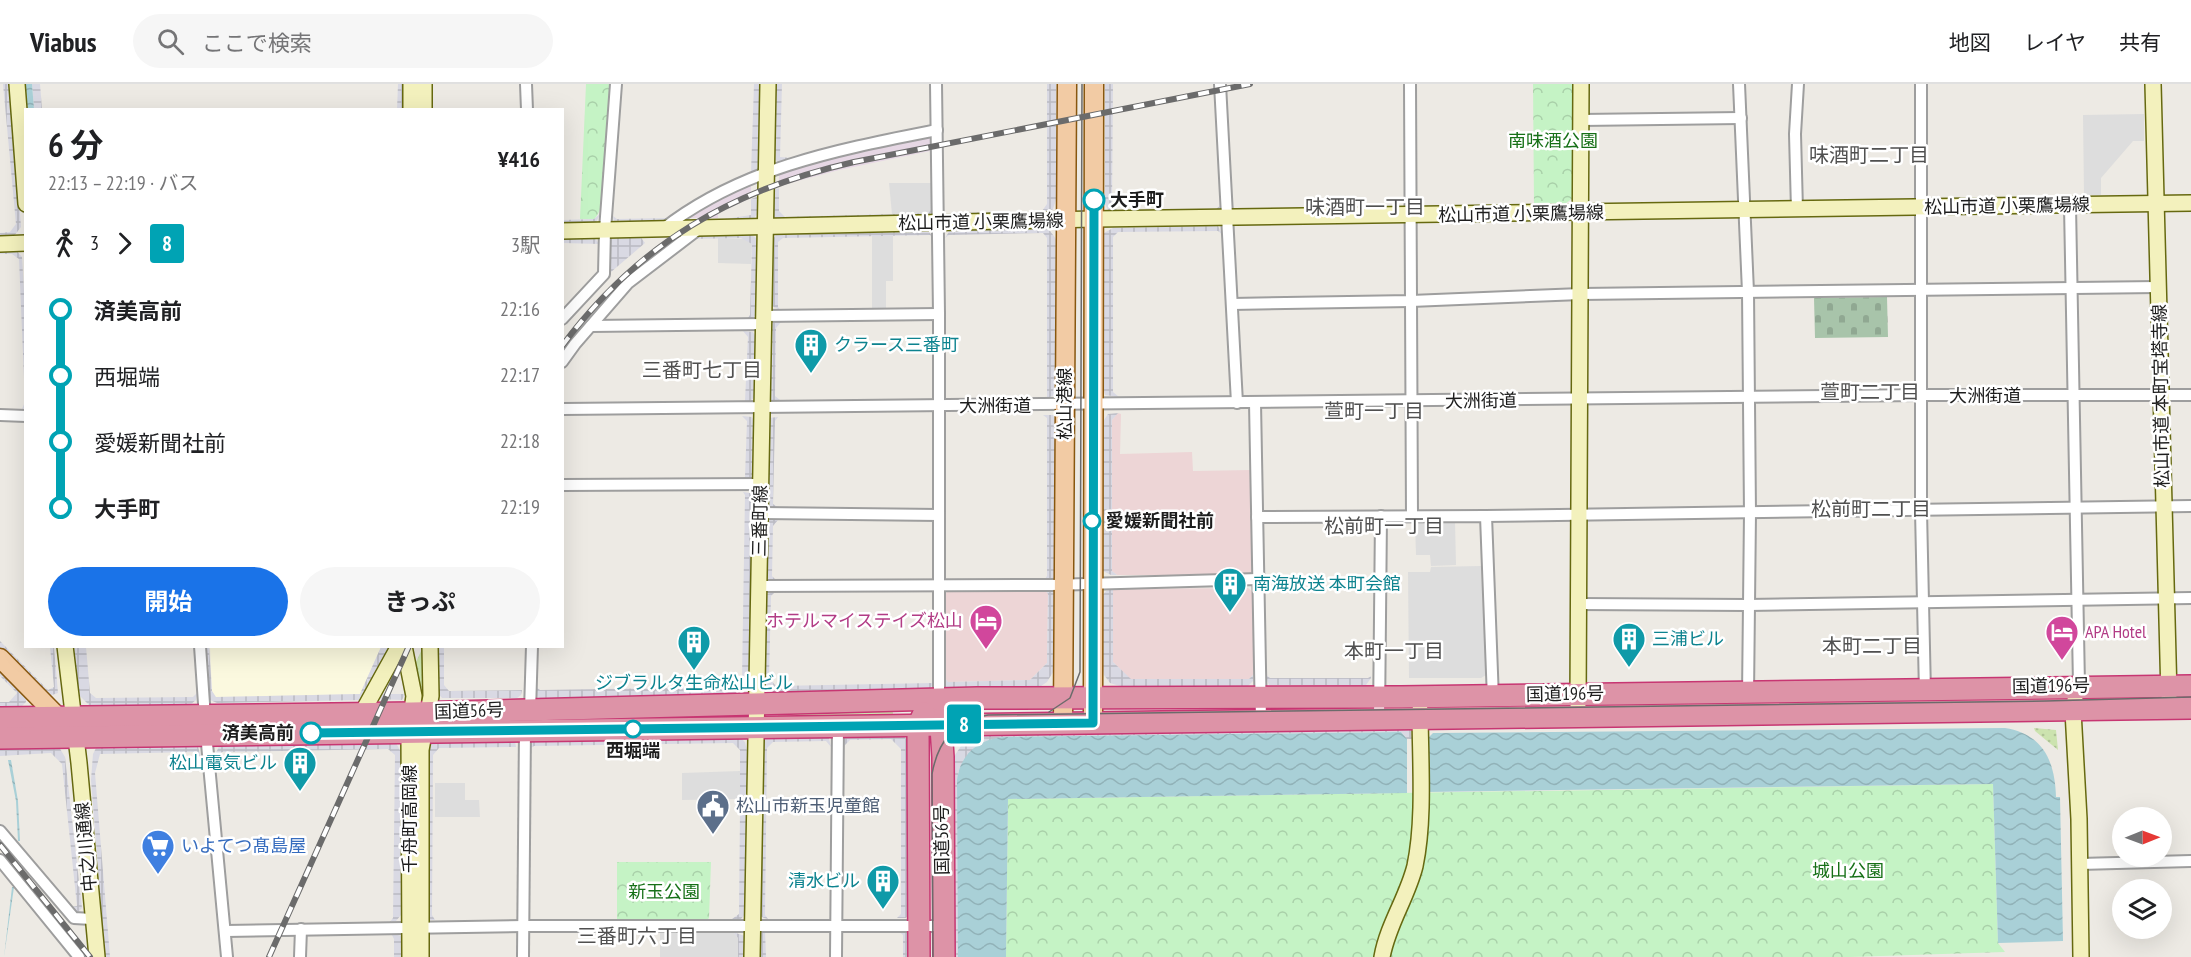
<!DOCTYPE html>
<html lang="ja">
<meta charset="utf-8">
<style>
body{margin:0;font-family:"PT Sans Narrow","Noto Sans JP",sans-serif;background:#f6f6f6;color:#202124;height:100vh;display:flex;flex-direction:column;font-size:22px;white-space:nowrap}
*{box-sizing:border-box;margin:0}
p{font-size:20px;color:#757577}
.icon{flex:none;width:33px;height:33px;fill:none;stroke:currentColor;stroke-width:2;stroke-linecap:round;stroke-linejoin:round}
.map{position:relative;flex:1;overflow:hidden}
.details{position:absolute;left:24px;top:24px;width:540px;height:540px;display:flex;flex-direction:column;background:#fff;border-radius:0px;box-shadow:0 6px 24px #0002}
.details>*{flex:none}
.badge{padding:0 12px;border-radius:4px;font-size:21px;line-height:39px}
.needle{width:39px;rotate:89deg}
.tools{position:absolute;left:2112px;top:723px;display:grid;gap:12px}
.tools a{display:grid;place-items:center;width:60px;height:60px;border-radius:50%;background:#fff;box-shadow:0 6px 24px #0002;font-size:30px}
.map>.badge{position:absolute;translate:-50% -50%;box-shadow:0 0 0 3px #fff}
.legs{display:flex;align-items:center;gap:9px;height:66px;padding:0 24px;font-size:20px}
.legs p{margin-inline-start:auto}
.overview{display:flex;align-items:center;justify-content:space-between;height:102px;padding:0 24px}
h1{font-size:33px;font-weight:700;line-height:45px}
.primary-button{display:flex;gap:12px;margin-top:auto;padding:12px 24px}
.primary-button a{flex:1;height:69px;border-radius:36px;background:#1a73e8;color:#fff;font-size:24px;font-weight:700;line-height:69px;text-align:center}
.primary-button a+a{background:#f6f6f6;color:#202124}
ul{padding:0 24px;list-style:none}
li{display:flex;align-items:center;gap:21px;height:66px;font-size:22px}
li i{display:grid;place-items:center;width:9px;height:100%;margin:0 8px;background:currentColor}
li i::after{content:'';width:15px;height:15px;margin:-8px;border:4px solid;border-radius:50%;background:#fff}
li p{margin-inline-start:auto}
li:first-child i{background:linear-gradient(#0000 50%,currentColor 0)}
li:last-child i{background:linear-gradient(currentColor 50%,#0000 0)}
header{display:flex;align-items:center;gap:36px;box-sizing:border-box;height:84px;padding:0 30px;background:#fff;border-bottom:2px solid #e0e0e0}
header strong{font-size:28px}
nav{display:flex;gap:33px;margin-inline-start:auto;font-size:21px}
.search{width:420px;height:54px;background:#f6f6f6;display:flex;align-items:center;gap:15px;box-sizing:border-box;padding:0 21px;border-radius:33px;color:#757577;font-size:22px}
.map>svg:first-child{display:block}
.commercial{fill:#edd5d6}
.industrial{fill:#e6d7e4}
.education{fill:#fbf9df}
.grass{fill:url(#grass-dots)}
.cemetery{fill:url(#cemetery-stones)}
.park{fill:url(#park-crowns)}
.parking{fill:#ddd}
.plaza{fill:url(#plaza-grid)}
.water{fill:url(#water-waves)}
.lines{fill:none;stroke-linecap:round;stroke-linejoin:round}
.street-casing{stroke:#9e9e9e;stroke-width:14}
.secondary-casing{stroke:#666910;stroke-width:18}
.primary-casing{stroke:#88570f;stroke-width:21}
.highway-casing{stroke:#c73672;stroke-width:24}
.street{stroke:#fff;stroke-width:10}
.secondary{stroke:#f3f1bd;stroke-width:15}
.primary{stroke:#f2cba4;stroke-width:18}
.highway{stroke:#dd93a7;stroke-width:21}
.tram{stroke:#6b6b6b;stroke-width:1.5}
.rail-casing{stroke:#6b6b6b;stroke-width:6}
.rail{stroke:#fff;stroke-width:4;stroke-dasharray:11;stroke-linecap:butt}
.line-1-casing{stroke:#fff;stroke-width:14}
.line-1{stroke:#00a3b4;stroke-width:9}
.stop-1-dot{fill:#fff;stroke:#00a3b4;stroke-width:3}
.labels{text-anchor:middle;stroke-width:5;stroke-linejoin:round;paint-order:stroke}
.park-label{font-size:18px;fill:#167017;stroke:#fff}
.stop-label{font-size:18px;font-weight:bold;fill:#1d1d1d;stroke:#fff;text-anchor:start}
.street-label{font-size:18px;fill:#1d1d1d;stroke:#fff}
.culture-label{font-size:18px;fill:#0d838f;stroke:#fff;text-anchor:start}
.hotel-label{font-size:18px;fill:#b23c85;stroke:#fff;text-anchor:end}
.service-label{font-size:18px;fill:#4e5e75;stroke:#fff;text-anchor:start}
.shop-label{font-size:18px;fill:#366cbe;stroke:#fff;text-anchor:start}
.neighbourhood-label{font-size:20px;fill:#505050;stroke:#fff}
</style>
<header>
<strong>Viabus</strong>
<div class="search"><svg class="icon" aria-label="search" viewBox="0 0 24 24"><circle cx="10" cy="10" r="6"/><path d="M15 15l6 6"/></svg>ここで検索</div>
<nav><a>地図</a><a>レイヤ</a><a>共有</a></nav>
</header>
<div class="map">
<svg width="2191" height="873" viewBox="0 0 2191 873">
<defs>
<pattern id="grass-dots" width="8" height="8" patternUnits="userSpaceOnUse" patternTransform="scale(1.5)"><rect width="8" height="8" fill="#cce3af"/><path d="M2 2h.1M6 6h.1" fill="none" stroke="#afc296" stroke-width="1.8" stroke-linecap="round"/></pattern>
<pattern id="cemetery-stones" width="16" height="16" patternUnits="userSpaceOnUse" patternTransform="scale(1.5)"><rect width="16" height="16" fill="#a8c4aa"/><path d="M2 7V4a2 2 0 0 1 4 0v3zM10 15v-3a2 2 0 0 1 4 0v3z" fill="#90a892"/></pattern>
<pattern id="park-crowns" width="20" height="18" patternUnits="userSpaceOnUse" patternTransform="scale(1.5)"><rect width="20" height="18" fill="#c5f3c5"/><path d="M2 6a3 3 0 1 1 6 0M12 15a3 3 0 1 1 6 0" fill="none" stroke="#a9d0a9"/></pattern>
<pattern id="plaza-grid" width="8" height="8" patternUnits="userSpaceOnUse" patternTransform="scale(1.5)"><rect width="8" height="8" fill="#d9d9e3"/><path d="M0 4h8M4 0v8" fill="none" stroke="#babac2"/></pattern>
<pattern id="water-waves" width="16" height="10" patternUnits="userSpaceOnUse" patternTransform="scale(1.5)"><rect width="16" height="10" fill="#a9d0d7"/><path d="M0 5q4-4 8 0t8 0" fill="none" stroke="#91b2b8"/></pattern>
</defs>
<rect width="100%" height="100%" fill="#edeae4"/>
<g class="commercial">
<polygon points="1118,329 1121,330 1120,370 1192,368 1193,387 1251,386 1252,487 1249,491 1117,491 1112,487 1112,336"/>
<polygon points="1248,504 1253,508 1253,591 1249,595 1131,596 1113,578 1113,505"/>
<polygon points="1045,506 1048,510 1047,579 1030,596 948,598 945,594 944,511 948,507"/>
</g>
<g class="industrial">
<polygon points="930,53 930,67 839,86 779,102 779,88 835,72"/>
<polygon points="751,99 751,114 718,129 718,134 683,134"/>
</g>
<polygon class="education" points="210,563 381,563 360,610 215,613 212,607"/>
<g class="grass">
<polygon points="423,563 423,603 421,604 415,580"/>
<polygon points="893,627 893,630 778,632 778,629"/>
<polygon points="2034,644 2056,646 2058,666 2035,647"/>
</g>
<polygon class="cemetery" points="1887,213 1888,253 1815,254 1814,214"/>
<g class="park">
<path d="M 586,0 L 610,0 C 610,23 611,124 594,135 L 580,135 Z"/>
<polygon points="1533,0 1573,0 1573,114 1566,119 1534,120"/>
<polygon points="1993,700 1998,859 2005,868 1850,873 1006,873 1008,715"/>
<polygon points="617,778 711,778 709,834 705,838 617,838"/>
</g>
<g class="parking">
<polygon points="2144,30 2144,57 2133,57 2101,94 2101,111 2084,111 2083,31"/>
<polygon points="889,99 931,99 931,126 928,129 892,130"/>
<polygon points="872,152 893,152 893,197 886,197 886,225 872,225"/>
<polygon points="718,154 747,155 752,160 751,180 718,179"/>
<polygon points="1455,437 1456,481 1431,482 1430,471 1416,471 1415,438"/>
<polygon points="1481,482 1486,591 1481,594 1409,594 1408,488 1430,488 1431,483"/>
<polygon points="740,687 740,715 682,716 682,689"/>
<polygon points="435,699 465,699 465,716 479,716 480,733 435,733"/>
<polygon points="660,848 733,848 738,854 738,873 660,873"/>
</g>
<g class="plaza">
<polygon points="3,0 8,0 11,7 21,143 14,152 0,153 0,149 10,148 16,140"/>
<polygon points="32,0 40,0 42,25 34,25"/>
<polygon points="398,0 405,0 405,25 397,26"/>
<polygon points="754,0 761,0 760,79 758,85 751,89"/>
<polygon points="774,0 782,0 780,73 791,74 778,78 773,74"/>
<polygon points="1047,0 1056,0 1056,116 1053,125 1046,131 947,132 944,126 946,129 1042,127 1047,120"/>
<polygon points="1105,0 1113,0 1112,120 1117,126 1216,125 1221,121 1221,126 1109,128 1105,120"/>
<polygon points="779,104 779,127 785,133 928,129 931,126 931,128 929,132 775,135 772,132 772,107"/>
<polygon points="759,112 758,129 753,135 718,136 751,131 751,115"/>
<polygon points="601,129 595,140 563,141 562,136 594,135"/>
<polygon points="613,132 617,135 668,134 661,138 614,139"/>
<polygon points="1218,142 1222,150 1218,147 1118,148 1113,153 1113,308 1119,313 1105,311 1102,302 1102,153 1104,149 1113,144"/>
<polygon points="1048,144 1056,155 1057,302 1055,311 1047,314 1047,154 1043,149 949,151 945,154 950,146"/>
<polygon points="928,147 934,154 930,151 783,154 778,158 778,223 780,226 770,221 771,158 776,151"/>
<polygon points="750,150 756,154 758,160 756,231 750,236 746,236 750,231 752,160 741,154 691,155 700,151"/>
<polygon points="639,151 645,159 611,188 611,153"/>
<polygon points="562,154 595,154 599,160 563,159"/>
<polygon points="16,166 22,173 26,241 26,324 22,325 25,318 19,175 12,170 0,170 0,167"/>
<polygon points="781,238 776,244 775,312 780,316 773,317 768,314 770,242 773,239"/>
<polygon points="743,247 753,248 756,253 755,313 750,317 745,317 748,253"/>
<polygon points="1118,329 1112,336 1112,487 1117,491 1111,491 1103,487 1102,483 1102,339 1108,330"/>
<polygon points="1043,331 1053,331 1056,339 1056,491 1054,495 1045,495 1047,492 1047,334"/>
<polygon points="742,332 752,333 755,339 754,391 748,396 743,397 745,393 747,337"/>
<polygon points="778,333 775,337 773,420 779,424 772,424 767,421 768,334"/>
<polygon points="743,408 750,409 754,417 749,592 742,607 734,610 540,614 536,612 535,602 540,606 733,603 742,595 745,411"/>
<polygon points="769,436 778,436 773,442 772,492 778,498 770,497 766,492"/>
<polygon points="1113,505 1113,578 1131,595 1249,595 1253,591 1253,597 1248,602 1123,603 1110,599 1104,591 1102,582 1102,512 1106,507"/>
<polygon points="1045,506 1055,507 1055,585 1047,598 1038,604 946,605 945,594 948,598 1030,596 1047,579 1048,510"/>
<polygon points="775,508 771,512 769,594 776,602 933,599 932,602 929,605 770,608 763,600 766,510"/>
<polygon points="0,557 48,606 54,603 50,563 54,563 58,609 49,612 44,610 0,564"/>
<polygon points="74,563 86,563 90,609 96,614 193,613 197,609 196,616 190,621 91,623 79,611"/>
<polygon points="204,563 209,563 212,607 216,613 360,610 381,563 390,563 367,612 361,616 217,619 208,615"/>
<polygon points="436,563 444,563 444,601 449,607 522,606 521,611 517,614 442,614 437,608"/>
<polygon points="0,585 26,613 26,618 21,623 0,624 0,618 9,618 17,609 0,592"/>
<polygon points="1265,590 1270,594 1368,594 1371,592 1371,594 1366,601 1269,601"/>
<polygon points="380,610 405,610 402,616 377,615"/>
<polygon points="1410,643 1413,655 1407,655 1401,648 1003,653 982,658 958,688 958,873 949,873 953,674 961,662 974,651"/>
<polygon points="828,650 831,663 826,657 773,658 767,664 765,831 768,835 764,834 760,832 761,657 764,654"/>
<polygon points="902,650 908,657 910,829 906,834 897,834 901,830 901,665 891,655 850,656 843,663 845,651"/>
<polygon points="740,653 745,658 747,667 746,829 741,835 732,835 739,830 740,726 740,666 733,659 534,662 528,666 531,657"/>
<polygon points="395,657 402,670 403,698 400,703 401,831 396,837 390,838 393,834 395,671 388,665 222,668 216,673 216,669 220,660"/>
<polygon points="433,657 515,657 516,663 439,664 433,671 432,831 435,836 426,836 425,672"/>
<polygon points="197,660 202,675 194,668 100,670 95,689 110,873 105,873 91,696 93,670 97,662"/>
<polygon points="59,663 65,673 82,824 78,828 70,823 77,822 62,680 51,669 0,672 0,664"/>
<polygon points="765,847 766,873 758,873 758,854 760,849"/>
<polygon points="898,847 909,849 911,873 903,873 903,851"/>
<polygon points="733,848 745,852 746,873 738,873 738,854"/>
<polygon points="391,849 401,852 401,873 394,873 394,855"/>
</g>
<g class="water">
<polygon points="24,0 32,0 34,25 26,25"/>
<path d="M 2005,644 C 2043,650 2055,677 2056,713 L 2060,713 L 2063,857 L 1998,859 L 1993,700 L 1426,708 L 1427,655 L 1433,649 Z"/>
<path d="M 1401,648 L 1407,655 L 1407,709 L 1008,715 L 1006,873 L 958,873 L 957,696 C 960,671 978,655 1003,653 Z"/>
<polygon points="8,676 11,676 18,717 20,757 18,757 16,717"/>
<polygon points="12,803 14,803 4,873"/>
</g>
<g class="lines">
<defs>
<g id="street">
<polyline points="526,0 527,26"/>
<polyline points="936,0 939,230 939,615"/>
<polyline points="1220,0 1237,319"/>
<polyline points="1410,0 1412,432"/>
<polyline points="1739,0 1748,208 1750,429 1748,611"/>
<polyline points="1921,0 1921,427 1925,609"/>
<polyline points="1581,36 1741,34"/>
<polyline points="2070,122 2079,601"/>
<polyline points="1797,126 1795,50 1798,0"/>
<path d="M 663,145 C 742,83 841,65 937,46"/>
<polyline points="1232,220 1411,217 1581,210 2158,203"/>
<polyline points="764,232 939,230"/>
<polyline points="562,235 604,190 605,146 616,0"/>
<polyline points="591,242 763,240"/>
<polyline points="562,278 575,260 628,199 700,144"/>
<polyline points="1255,319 1261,636"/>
<polyline points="562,325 1922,311 2191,311"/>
<polyline points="0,331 26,332"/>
<polyline points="562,401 760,400"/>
<polyline points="761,429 939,431"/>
<polyline points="1486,432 2191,422"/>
<polyline points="1257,433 1486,432 1493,615"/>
<polyline points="759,502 1052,501 1258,495"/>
<polyline points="1578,520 1748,521 2191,514"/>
<polyline points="200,562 205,634"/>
<polyline points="530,627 532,562"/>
<polyline points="1379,634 1381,432"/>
<polyline points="206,649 227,873"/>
<polyline points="0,747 74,834 92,835"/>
<polyline points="0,776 79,873"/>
<polyline points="2080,780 2191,777"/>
<polyline points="226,847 524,842 943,842"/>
<polyline points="300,873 301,845"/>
<polyline points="523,873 525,645"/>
<polyline points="836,873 838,641"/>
</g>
<g id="secondary">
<polyline points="17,0 26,120"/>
<polyline points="2153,0 2169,612"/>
<polyline points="411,26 411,0"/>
<polyline points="424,26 424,0"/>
<polyline points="562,147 1094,135 2191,119"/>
<polyline points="0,160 26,159"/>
<polyline points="65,562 79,679 97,873"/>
<polyline points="404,562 414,612 409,648 410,873"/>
<polyline points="2075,616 2073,627 2079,735 2081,873"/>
<polyline points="1578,621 1581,0"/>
<polyline points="362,629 399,562"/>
<polyline points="421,873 421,666 431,612 430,562"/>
<polyline points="752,873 768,0"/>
<path d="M 1382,873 C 1388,840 1407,814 1415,782 C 1425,734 1420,674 1420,625"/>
</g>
<g id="primary">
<polyline points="0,574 64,639"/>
<polyline points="1093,639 1094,0"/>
<polyline points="1063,640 1067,0"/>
</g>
<g id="highway">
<polyline points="940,628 943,673 944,873"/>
<polyline points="0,634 412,629 977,614 1401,613 2191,602"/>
<polyline points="0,654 2191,624"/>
<polyline points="919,873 918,642 924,629"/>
</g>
</defs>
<use href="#street" class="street-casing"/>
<use href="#secondary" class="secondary-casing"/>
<use href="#primary" class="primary-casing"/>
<use href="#highway" class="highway-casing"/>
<use href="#street" class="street"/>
<use href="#secondary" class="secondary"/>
<use href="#primary" class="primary"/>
<use href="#highway" class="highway"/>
<g class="tram">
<polyline points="1049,628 1070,614 1080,588 1082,0"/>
<path d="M 933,873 L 932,690 C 938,657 954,637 988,631 L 2046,617 L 2191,613"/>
</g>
<defs>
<g id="rail">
<path d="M 562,262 C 638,160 731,106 854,78 L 1250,0"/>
<polyline points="0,761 90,873"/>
<polyline points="269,873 409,562"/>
</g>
</defs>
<use href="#rail" class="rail-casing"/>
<use href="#rail" class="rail"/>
</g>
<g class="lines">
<defs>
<polyline id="line-1" points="311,649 1093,639 1094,116"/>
</defs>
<use href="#line-1" class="line-1-casing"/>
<use href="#line-1" class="line-1"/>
</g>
<defs>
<symbol id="building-pin" viewBox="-11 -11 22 30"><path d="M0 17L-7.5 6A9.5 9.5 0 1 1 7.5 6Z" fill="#0f9aa8" stroke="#fff"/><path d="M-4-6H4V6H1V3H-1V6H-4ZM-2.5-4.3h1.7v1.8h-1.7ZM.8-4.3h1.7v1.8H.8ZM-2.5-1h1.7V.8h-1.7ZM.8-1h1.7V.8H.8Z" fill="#fff"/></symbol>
<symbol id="hotel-pin" viewBox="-11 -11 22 30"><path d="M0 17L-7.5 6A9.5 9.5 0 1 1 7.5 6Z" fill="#d1479c" stroke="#fff"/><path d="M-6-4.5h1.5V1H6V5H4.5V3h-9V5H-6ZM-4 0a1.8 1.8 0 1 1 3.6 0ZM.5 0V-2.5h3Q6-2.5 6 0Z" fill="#fff"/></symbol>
<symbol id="civic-pin" viewBox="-11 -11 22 30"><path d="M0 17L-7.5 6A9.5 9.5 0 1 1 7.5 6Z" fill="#5c6f8a" stroke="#fff"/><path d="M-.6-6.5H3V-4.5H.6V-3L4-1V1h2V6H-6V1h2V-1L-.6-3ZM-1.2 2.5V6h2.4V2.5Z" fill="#fff"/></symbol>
<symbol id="supermarket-pin" viewBox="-11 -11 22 30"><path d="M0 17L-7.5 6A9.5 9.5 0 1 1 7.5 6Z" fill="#3f7fe0" stroke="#fff"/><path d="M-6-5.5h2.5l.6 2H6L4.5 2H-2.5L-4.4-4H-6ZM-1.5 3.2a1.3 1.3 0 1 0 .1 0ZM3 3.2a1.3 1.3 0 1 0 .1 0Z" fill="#fff"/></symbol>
</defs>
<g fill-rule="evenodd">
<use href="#building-pin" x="792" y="242" width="38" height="52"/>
<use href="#building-pin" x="1211" y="481" width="38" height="52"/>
<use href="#hotel-pin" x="967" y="518" width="38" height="52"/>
<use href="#hotel-pin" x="2043" y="529" width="38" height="52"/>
<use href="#building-pin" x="1610" y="536" width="38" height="52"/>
<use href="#building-pin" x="675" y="539" width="38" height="52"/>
<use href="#building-pin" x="281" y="660" width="38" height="52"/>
<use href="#civic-pin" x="694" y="703" width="38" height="52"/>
<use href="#supermarket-pin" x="139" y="743" width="38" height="52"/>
<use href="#building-pin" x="864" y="778" width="38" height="52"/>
</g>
<g class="stop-1-dot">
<circle cx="1094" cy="116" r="10"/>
<circle cx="1092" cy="437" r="8"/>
<circle cx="633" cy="645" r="8"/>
<circle cx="311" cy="649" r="10"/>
</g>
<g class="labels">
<g class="park-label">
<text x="1553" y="63">南味酒公園</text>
<text x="1848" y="793">城山公園</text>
<text x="664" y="814">新玉公園</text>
</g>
<g class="stop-label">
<text x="1110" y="122">大手町</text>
<text x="1106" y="443">愛媛新聞社前</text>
<text x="294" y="655" text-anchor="end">済美高前</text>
<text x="633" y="673" text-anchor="middle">西堀端</text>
</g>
<g class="street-label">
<text transform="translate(2007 122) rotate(-1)" y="6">松山市道 小栗鷹場線</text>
<text transform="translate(1521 130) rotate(-1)" y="6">松山市道 小栗鷹場線</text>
<text transform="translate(981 138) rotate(-1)" y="6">松山市道 小栗鷹場線</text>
<text x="1985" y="318">大洲街道</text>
<text transform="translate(2161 312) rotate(-91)" y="6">松山市道 本町宝塔寺線</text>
<text transform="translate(1481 317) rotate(-1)" y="6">大洲街道</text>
<text transform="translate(1065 320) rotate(-90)" y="6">松山港線</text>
<text x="995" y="328">大洲街道</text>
<text transform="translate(760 437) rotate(-89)" y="6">三番町線</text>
<text transform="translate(2051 602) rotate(-1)" y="6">国道196号</text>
<text transform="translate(1565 610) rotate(-1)" y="6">国道196号</text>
<text transform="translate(469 627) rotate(-2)" y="6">国道56号</text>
<text transform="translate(410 735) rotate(-90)" y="6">千舟町高岡線</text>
<text transform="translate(942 756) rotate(-91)" y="6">国道56号</text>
<text transform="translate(86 763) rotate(-95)" y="6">中之川通線</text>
</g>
<g class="culture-label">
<text x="834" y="267">クラース三番町</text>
<text x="1253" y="506">南海放送 本町会館</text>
<text x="1652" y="561">三浦ビル</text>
<text x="694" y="605" text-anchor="middle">ジブラルタ生命松山ビル</text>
<text x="277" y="685" text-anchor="end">松山電気ビル</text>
<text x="860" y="803" text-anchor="end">清水ビル</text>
</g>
<g class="hotel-label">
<text x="963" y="543">ホテルマイステイズ松山</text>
<text x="2085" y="554" text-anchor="start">APA Hotel</text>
</g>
<g class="service-label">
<text x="736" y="728">松山市新玉児童館</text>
</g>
<g class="shop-label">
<text x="181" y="768">いよてつ髙島屋</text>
</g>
<g class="neighbourhood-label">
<text x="1869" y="78">味酒町二丁目</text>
<text x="1365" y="130">味酒町一丁目</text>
<text x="702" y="293">三番町七丁目</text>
<text x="1870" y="315">萱町二丁目</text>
<text x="1374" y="334">萱町一丁目</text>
<text x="1871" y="432">松前町二丁目</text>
<text x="1384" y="449">松前町一丁目</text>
<text x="1872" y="569">本町二丁目</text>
<text x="1394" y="574">本町一丁目</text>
<text x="637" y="859">三番町六丁目</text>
</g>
</g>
</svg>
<div class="tools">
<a><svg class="needle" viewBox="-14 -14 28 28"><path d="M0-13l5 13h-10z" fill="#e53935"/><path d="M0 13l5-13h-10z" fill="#757577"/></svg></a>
<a><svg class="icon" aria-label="layers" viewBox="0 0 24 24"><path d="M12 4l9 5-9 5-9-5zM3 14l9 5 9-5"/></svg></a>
</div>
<b class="badge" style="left:964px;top:640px;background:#00a3b4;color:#fff">8</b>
<section class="details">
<div class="overview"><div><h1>6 分</h1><p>22:13 – 22:19 · バス</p></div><b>¥416</b></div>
<div class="legs"><svg class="icon" aria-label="walk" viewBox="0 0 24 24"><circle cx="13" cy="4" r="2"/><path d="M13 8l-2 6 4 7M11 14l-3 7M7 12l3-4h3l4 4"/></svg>3<svg class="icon" aria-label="forward" viewBox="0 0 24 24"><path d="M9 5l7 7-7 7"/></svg><b class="badge" style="background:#00a3b4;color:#fff">8</b><p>3駅</p></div>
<ul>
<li><i style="color:#00a3b4"></i><b>済美高前</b><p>22:16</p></li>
<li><i style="color:#00a3b4"></i><span>西堀端</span><p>22:17</p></li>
<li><i style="color:#00a3b4"></i><span>愛媛新聞社前</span><p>22:18</p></li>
<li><i style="color:#00a3b4"></i><b>大手町</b><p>22:19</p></li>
</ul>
<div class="primary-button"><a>開始</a><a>きっぷ</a></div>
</section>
</div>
